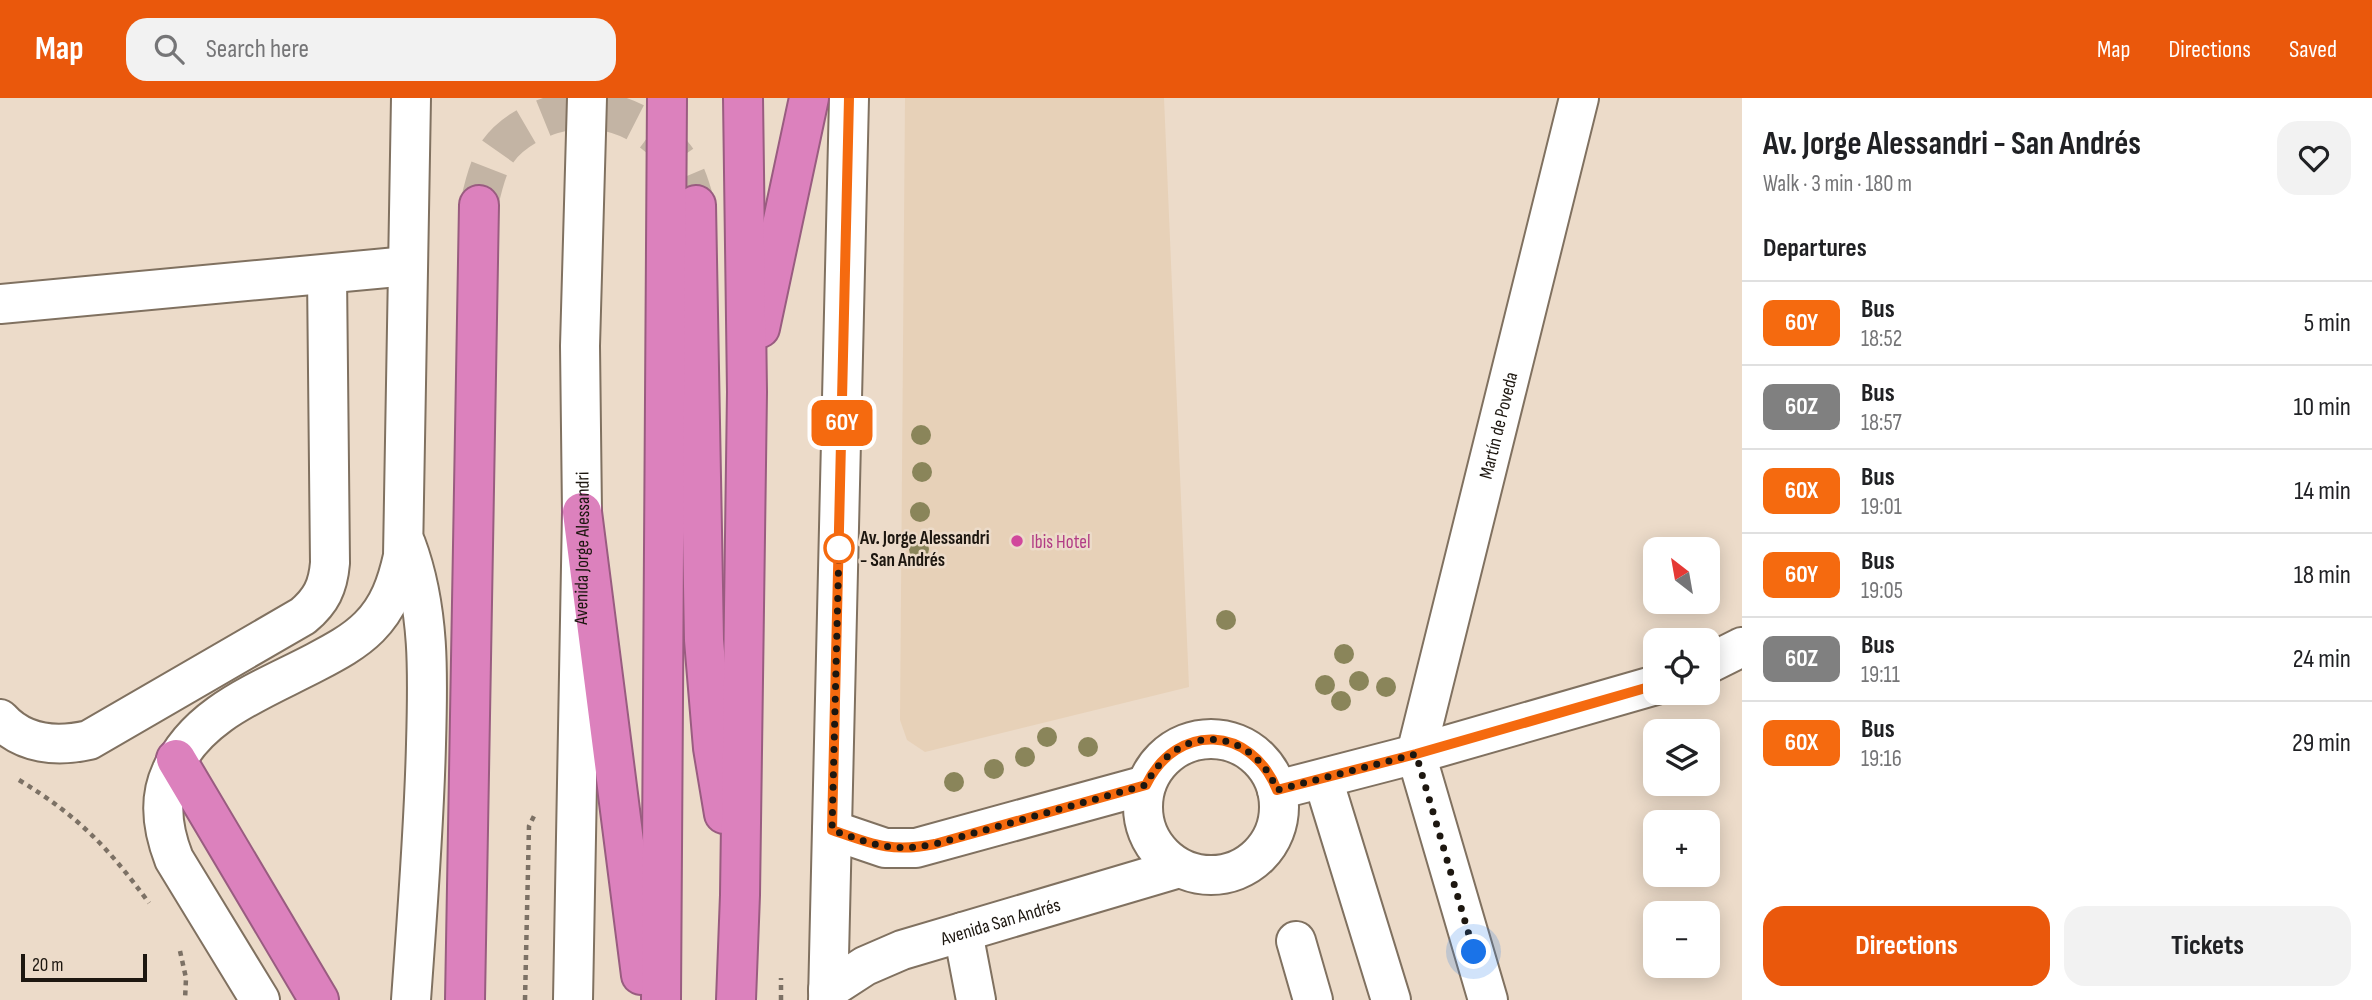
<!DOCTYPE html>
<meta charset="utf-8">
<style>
body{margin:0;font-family:"Sofia Sans Condensed",sans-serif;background:#f2f2f2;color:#202124;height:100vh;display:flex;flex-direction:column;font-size:26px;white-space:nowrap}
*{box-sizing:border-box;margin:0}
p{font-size:23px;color:#757577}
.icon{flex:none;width:38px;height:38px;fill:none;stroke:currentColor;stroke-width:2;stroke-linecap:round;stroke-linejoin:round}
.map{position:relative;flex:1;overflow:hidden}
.sheet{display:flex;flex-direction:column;background:#fff;width:630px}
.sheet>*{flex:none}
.badge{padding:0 14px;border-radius:10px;font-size:24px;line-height:46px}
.needle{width:46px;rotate:329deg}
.tools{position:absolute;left:1643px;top:439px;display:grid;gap:14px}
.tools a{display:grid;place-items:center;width:77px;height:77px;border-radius:14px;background:#fff;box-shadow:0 4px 18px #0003;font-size:35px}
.scale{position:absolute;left:21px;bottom:18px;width:126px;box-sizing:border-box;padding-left:7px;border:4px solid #1d1710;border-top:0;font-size:19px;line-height:24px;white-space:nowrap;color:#1d1710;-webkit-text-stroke:5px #ecdbc9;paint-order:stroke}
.you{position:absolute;width:35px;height:35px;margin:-18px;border:5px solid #fff;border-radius:50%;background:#1a73e8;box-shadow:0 0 0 10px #1a73e833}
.map>.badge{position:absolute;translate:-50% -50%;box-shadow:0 0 0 4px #fff}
h2{padding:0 21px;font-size:26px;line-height:63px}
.round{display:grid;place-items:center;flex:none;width:74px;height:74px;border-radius:21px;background:#f2f2f2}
.head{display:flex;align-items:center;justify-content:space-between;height:119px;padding:0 21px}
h1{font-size:33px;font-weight:700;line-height:52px}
.button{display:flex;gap:14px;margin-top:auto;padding:14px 21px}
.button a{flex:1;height:80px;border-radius:21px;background:#ea580c;color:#fff;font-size:28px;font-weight:700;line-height:80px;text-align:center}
.button a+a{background:#f2f2f2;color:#202124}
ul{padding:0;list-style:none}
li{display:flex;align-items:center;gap:21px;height:84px;padding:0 21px;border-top:2px solid #e0e0e0}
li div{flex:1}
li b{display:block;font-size:26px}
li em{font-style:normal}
li .badge{min-width:77px;font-weight:700;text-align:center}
header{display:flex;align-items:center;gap:42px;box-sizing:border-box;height:98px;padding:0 35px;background:#ea580c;color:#fff}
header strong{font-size:33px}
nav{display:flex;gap:38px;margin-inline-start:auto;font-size:24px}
.search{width:490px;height:63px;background:#f2f2f2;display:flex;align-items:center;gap:18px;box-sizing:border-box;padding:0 24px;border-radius:21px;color:#757577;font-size:26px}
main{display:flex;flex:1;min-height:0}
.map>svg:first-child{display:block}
.built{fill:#e7d1b8}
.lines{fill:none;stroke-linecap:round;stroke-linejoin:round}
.highway-tunnel{stroke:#c3b4a4;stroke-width:38;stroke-dasharray:38 19;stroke-linecap:butt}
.minor-casing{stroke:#807160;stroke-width:42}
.highway-casing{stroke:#995c80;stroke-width:42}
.path{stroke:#7c7165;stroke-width:4.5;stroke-dasharray:5 5;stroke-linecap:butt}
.minor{stroke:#fff;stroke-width:38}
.highway{stroke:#dc81bd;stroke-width:38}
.tree{fill:#8a855a}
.line-casing{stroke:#fff;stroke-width:16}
.line{stroke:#f56a0f;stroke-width:10}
.walk{stroke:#1d1710;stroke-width:7;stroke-dasharray:0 12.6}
.hotel-dot{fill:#d1479c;stroke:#ecdbc9;stroke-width:2.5}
.stop-dot{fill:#fff;stroke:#f56a0f;stroke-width:3.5}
.labels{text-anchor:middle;stroke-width:5;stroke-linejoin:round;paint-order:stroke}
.street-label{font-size:19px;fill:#1d1710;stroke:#ecdbc9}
.stop-label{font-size:19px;font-weight:bold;fill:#1d1710;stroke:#ecdbc9;text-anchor:start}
.hotel-label{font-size:19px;fill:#b23c85;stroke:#ecdbc9;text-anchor:start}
</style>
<header>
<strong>Map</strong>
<div class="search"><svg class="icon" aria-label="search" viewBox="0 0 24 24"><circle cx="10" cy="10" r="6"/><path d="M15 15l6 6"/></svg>Search here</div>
<nav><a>Map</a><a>Directions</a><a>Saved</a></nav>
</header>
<main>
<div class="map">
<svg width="1742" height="902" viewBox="0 0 1742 902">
<rect width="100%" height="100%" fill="#ecdbc9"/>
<polygon class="built" points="905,0 1164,0 1189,589 925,654 907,642 900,622"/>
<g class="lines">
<path class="highway-tunnel" d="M 479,107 C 483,89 487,72 496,56 C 508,37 531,24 552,17 C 597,3 646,19 675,58 C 686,72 691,89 696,107"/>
<defs>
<g id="minor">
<polyline points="0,206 408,168"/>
<path d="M 406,446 C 430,510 428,578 426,646 C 424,732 417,817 411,902"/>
<polyline points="1708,566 1742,549"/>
<path d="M 0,621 C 23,647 58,649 89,642 L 303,518 C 321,503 328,489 330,465 L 327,176"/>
<circle cx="1211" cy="709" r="68"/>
<polyline points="1323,681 1391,902"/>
<polyline points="1277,692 1416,656 1656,587"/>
<polyline points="832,732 885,750 916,750 1146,687"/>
<polyline points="963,834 976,902"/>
<polyline points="1296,843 1313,902"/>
<path id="s1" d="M 828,892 L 865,868 L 902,852 L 1179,770"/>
<path d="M 260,902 L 174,761 C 163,733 158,702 171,674 C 196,615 263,592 316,564 C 335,554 354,544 369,529 C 389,509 397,485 403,458 L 411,0"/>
<path id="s2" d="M 573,902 L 582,414 L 580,248 L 587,0"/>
<polyline points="828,902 849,0"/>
<path id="s3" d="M 1488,902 L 1416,656 L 1579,0"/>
</g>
<g id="highway">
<polyline points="696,107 704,542 713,650 724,716"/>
<polyline points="760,230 809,0"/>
<polyline points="582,414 641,877"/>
<polyline points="176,661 319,902"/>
<polyline points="465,902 479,107"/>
<polyline points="661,902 667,0"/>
<polyline points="736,902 740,797 747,294 743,0"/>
</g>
</defs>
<use href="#minor" class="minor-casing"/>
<use href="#highway" class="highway-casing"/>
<g class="path">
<path d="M 19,682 C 78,718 108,749 149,805"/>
<polyline points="180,853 186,880 185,902"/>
<polyline points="525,902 529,728 534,718"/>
<polyline points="781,902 781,880"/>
</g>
<use href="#minor" class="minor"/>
<use href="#highway" class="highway"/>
</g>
<g class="tree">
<circle cx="921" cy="337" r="10"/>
<circle cx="922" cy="374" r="10"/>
<circle cx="920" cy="414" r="10"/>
<circle cx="919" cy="451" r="10"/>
<circle cx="1226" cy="522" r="10"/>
<circle cx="1344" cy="556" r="10"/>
<circle cx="1359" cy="583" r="10"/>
<circle cx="1325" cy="587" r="10"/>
<circle cx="1386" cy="589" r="10"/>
<circle cx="1341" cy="603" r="10"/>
<circle cx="1047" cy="639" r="10"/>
<circle cx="1088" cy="649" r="10"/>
<circle cx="1025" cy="659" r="10"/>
<circle cx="994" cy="671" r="10"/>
<circle cx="954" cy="684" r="10"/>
</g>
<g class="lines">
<defs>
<path id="line" d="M 849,0 L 832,732 C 872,746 891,755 935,746 L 1146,687 C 1177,624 1251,627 1277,692 L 1416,656 L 1656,587"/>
</defs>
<use href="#line" class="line-casing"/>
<use href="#line" class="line"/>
<path class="walk" d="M 839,450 L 832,732 C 872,746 891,755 935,746 L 1146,687 C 1177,624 1251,627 1277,692 L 1416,656 L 1474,854"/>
</g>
<circle class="hotel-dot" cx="1017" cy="443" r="7"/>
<circle class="stop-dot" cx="839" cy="450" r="14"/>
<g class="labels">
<g class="street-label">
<text dy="7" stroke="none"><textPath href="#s3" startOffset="595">Martín de Poveda</textPath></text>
<text dy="7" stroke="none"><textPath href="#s2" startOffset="452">Avenida Jorge Alessandri</textPath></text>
<text dy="7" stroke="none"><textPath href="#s1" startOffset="187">Avenida San Andrés</textPath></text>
</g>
<g class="stop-label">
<text x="860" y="446">Av. Jorge Alessandri<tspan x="860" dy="22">- San Andrés</tspan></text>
</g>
<g class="hotel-label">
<text x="1031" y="450">Ibis Hotel</text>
</g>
</g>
</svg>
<div class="tools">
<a><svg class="needle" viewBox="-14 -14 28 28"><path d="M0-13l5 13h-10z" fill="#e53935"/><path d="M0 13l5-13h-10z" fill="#757577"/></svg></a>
<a><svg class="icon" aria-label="locate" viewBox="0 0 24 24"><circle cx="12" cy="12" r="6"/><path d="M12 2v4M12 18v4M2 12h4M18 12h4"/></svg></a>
<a><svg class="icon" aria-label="layers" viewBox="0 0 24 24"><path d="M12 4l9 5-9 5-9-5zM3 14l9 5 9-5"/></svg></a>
<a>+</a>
<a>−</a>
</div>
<div class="scale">20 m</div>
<div class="you" style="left:1474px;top:854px"></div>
<b class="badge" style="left:842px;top:325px;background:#f56a0f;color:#fff">60Y</b>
</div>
<section class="sheet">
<div class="head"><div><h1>Av. Jorge Alessandri - San Andrés</h1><p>Walk · 3 min · 180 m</p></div><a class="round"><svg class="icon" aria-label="heart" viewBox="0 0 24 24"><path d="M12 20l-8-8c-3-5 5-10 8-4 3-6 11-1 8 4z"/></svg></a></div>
<h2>Departures</h2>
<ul>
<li><span class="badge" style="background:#f56a0f;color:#fff">60Y</span><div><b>Bus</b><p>18:52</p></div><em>5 min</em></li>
<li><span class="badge" style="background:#808080;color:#fff">60Z</span><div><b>Bus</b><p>18:57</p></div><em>10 min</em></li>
<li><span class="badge" style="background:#f56a0f;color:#fff">60X</span><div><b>Bus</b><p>19:01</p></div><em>14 min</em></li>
<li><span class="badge" style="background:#f56a0f;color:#fff">60Y</span><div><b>Bus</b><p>19:05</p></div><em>18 min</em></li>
<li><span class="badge" style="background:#808080;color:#fff">60Z</span><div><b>Bus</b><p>19:11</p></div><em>24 min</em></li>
<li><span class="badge" style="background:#f56a0f;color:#fff">60X</span><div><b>Bus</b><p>19:16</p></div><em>29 min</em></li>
</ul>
<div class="button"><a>Directions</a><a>Tickets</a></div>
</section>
</main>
